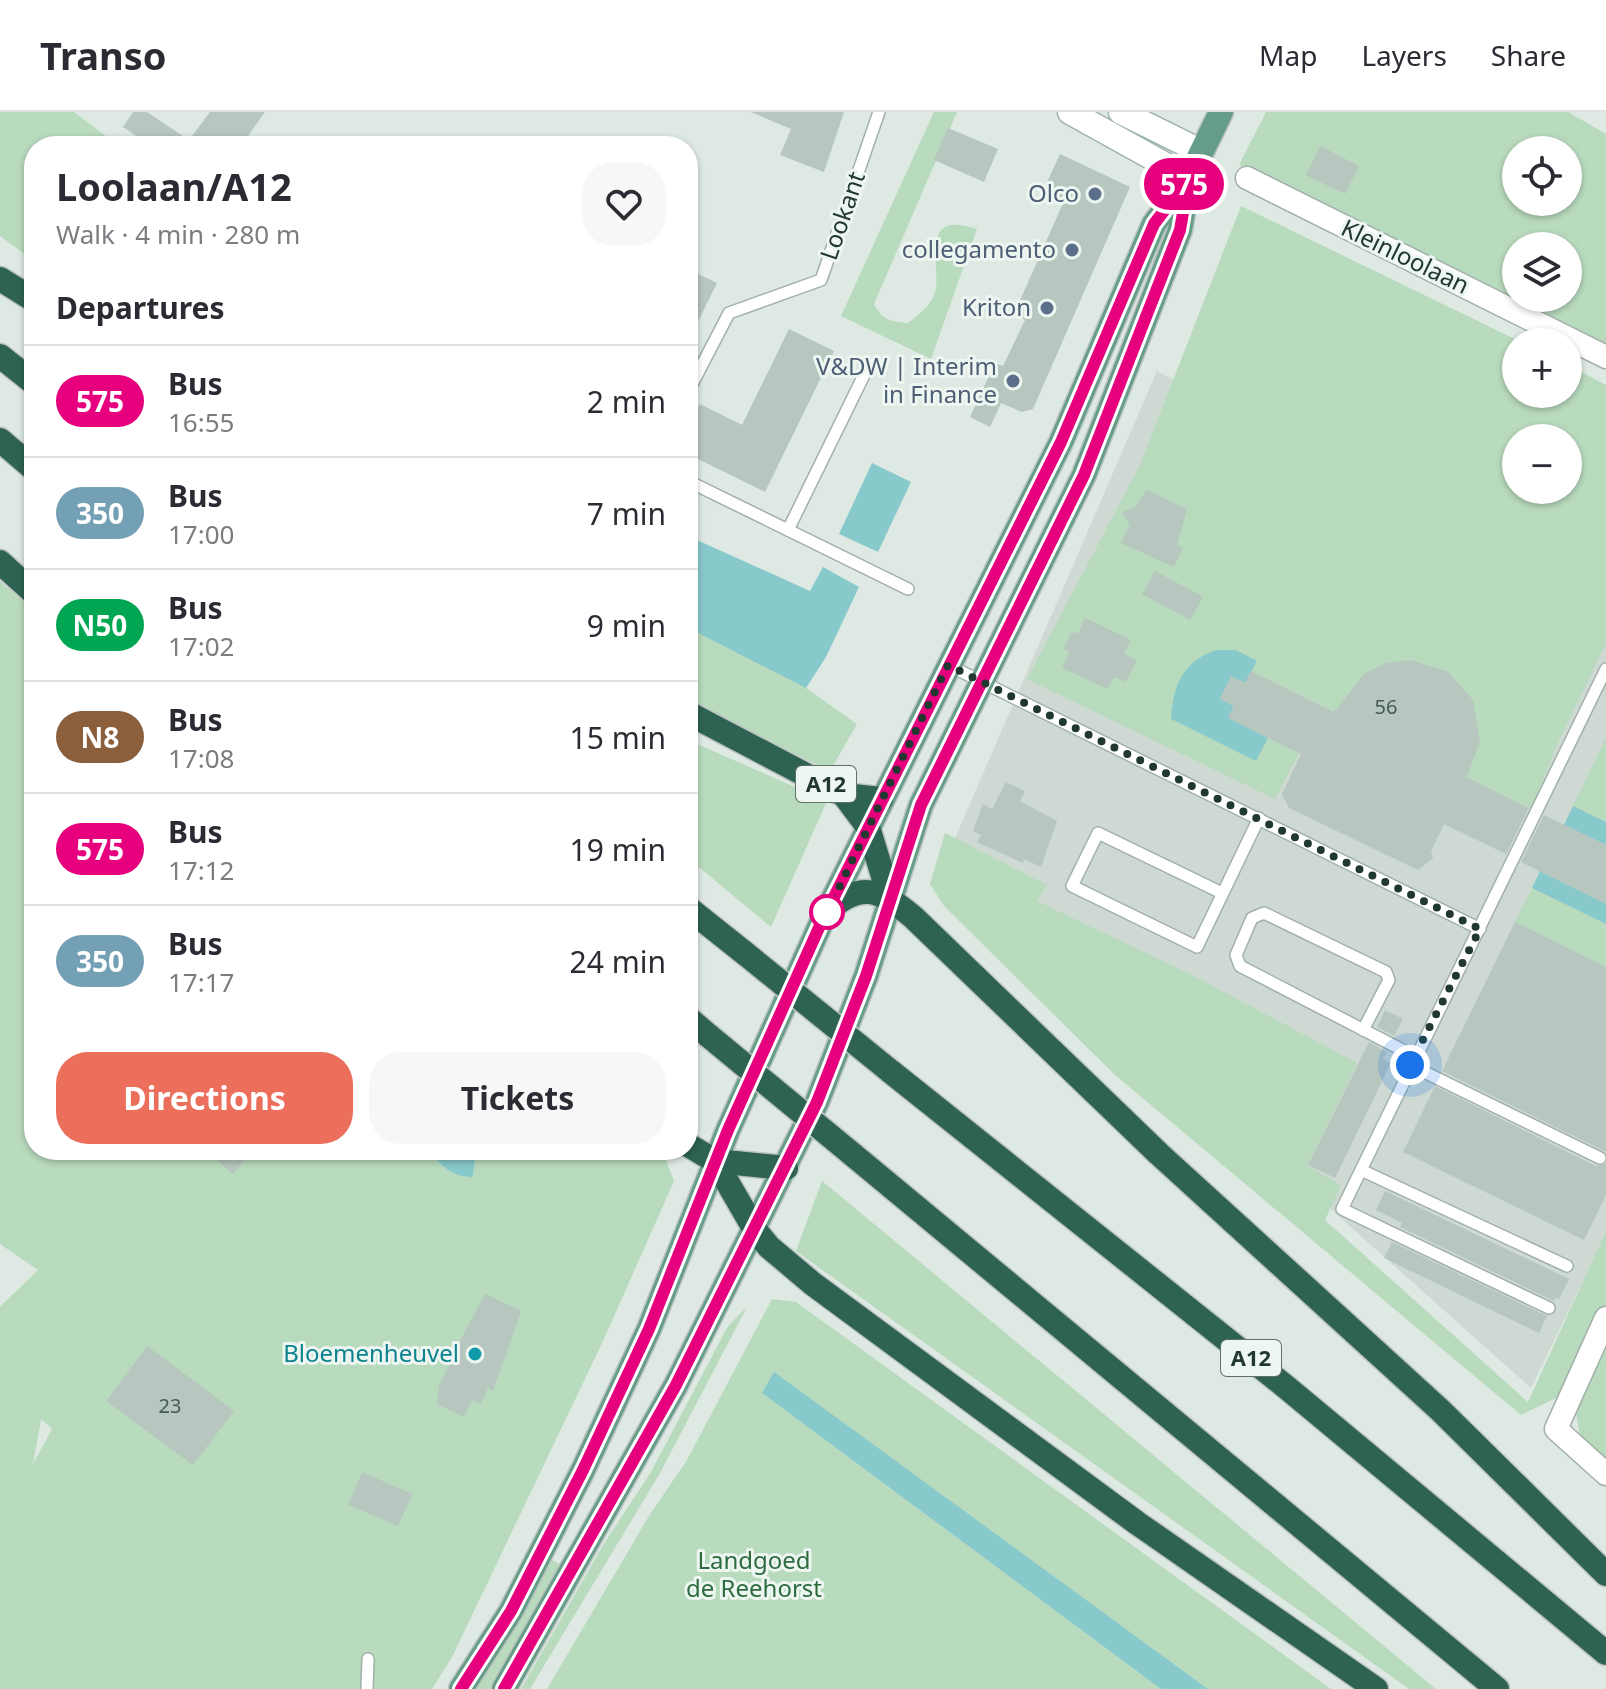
<!DOCTYPE html>
<meta charset="utf-8">
<style>
body{margin:0;font-family:"Noto Sans",sans-serif;background:#f7f7f7;color:#2b2b33;height:100vh;display:flex;flex-direction:column;font-size:30px;white-space:nowrap}
*{box-sizing:border-box;margin:0}
p{font-size:26px;color:#7c7c81}
.icon{flex:none;width:44px;height:44px;fill:none;stroke:currentColor;stroke-width:2;stroke-linecap:round;stroke-linejoin:round}
.map{position:relative;flex:1;overflow:hidden}
.panel{position:absolute;left:24px;top:24px;width:674px;height:1024px;display:flex;flex-direction:column;background:#fff;border-radius:32px;box-shadow:0 2px 6px #0004}
.panel>*{flex:none}
.badge{padding:0 16px;border-radius:26px;font-size:28px;line-height:52px}
.controls{position:absolute;left:1502px;top:24px;display:grid;gap:16px}
.controls a{display:grid;place-items:center;width:80px;height:80px;border-radius:50%;background:#fff;box-shadow:0 2px 6px #0004;font-size:40px}
.you{position:absolute;width:40px;height:40px;margin:-20px;border:6px solid #fff;border-radius:50%;background:#1a73e8;box-shadow:0 0 0 12px #1a73e833}
.map>.badge{position:absolute;translate:-50% -50%;box-shadow:0 0 0 4px #fff}
h2{padding:0 32px;font-size:30px;line-height:72px}
.round{display:grid;place-items:center;flex:none;width:84px;height:84px;border-radius:32px;background:#f7f7f7}
.overview{display:flex;align-items:center;justify-content:space-between;height:136px;padding:0 32px}
h1{font-size:38px;font-weight:700;line-height:60px}
.primary-button{display:flex;gap:16px;margin-top:auto;padding:16px 32px}
.primary-button a{flex:1;height:92px;border-radius:32px;background:#eb6f5a;color:#fff;font-size:32px;font-weight:700;line-height:92px;text-align:center}
.primary-button a+a{background:#f7f7f7;color:#2b2b33}
ul{padding:0;list-style:none}
li{display:flex;align-items:center;gap:24px;height:112px;padding:0 32px;border-top:2px solid #e1e1e2}
li div{flex:1}
li b{display:block;font-size:30px}
li em{font-style:normal}
li .badge{min-width:88px;font-weight:700;text-align:center}
header{display:flex;align-items:center;gap:48px;box-sizing:border-box;height:112px;padding:0 40px;background:#fff;border-bottom:2px solid #e1e1e2}
header strong{font-size:38px}
nav{display:flex;gap:44px;margin-inline-start:auto;font-size:28px}
.map>svg:first-child{display:block}
.built{fill:#cdd9d2}
.green{fill:#b8dabd;fill-rule:evenodd}
.water{fill:#88c9cc}
.building{fill:#b7c6bf}
.lines{fill:none;stroke-linecap:round;stroke-linejoin:round}
.lane-casing{stroke:#a1b0a9;stroke-width:14}
.street-casing{stroke:#a1b0a9;stroke-width:25}
.secondary-casing{stroke:#9eb4aa;stroke-width:27}
.primary-casing{stroke:#bcc3c1;stroke-width:27}
.highway-casing{stroke:#bcc3c1;stroke-width:27}
.lane{stroke:#fff;stroke-width:11}
.street{stroke:#fff;stroke-width:22}
.secondary{stroke:#fff;stroke-width:24}
.primary{stroke:#659d88;stroke-width:24}
.highway{stroke:#2e6252;stroke-width:24}
.highway-bridge-casing{stroke:#bcc3c1;stroke-width:27;stroke-linecap:butt}
.highway-bridge{stroke:#2e6252;stroke-width:24}
.line-casing{stroke:#fff;stroke-width:18}
.line{stroke:#e6007e;stroke-width:12}
.walk{stroke:#20382f;stroke-width:8;stroke-dasharray:0 14.4}
.service-dot{fill:#5c6f8a;stroke:#eef6f1;stroke-width:3}
.stop-dot{fill:#fff;stroke:#e6007e;stroke-width:4}
.culture-dot{fill:#0f9aa8;stroke:#eef6f1;stroke-width:3}
.labels{text-anchor:middle;stroke-width:6;stroke-linejoin:round;paint-order:stroke}
.number-label{font-size:20px;fill:#465c53}
.shield{fill:#eef6f1;stroke:#5e7169;stroke-width:2}
.shield-label{font-size:22px;font-weight:bold;fill:#20382f}
.service-label{font-size:24px;fill:#4e5e75;stroke:#eef6f1;text-anchor:end}
.street-label{font-size:24px;fill:#20382f;stroke:#eef6f1}
.culture-label{font-size:24px;fill:#0d838f;stroke:#eef6f1;text-anchor:end}
.park-label{font-size:24px;fill:#2d6c3f;stroke:#eef6f1}
</style>
<header>
<strong>Transo</strong>
<nav><a>Map</a><a>Layers</a><a>Share</a></nav>
</header>
<div class="map">
<svg width="1606" height="1577" viewBox="0 0 1606 1577">
<rect width="100%" height="100%" fill="#dee9e3"/>
<polygon class="built" points="1157,259 1599,500 1606,488 1606,1122 1531,1276 944,752"/>
<g class="green">
<polygon points="0,0 74,0 119,34 34,34 34,149 0,124"/>
<path d="M 934,0 L 957,0 L 874,192 C 882,208 891,210 908,211 C 919,203 934,191 936,176 C 939,146 921,98 977,117 L 931,247 L 841,204 Z"/>
<path d="M 1266,0 L 1568,0 L 1606,22 L 1606,246 L 1239,53 ZM 1516,38 L 1568,38 L 1568,90 L 1516,90 ZM 1516,134 L 1568,134 L 1568,186 L 1516,186 Z"/>
<path d="M 1241,94 L 1521,230 L 1516,230 L 1516,282 L 1568,282 L 1568,253 L 1606,273 L 1606,531 L 1555,637 L 1532,697 L 1251,559 L 1257,549 C 1224,532 1216,539 1186,556 L 1256,649 L 1268,626 L 1299,641 L 1275,687 L 1027,567 L 1140,353 ZM 1516,326 L 1568,326 L 1568,378 L 1516,378 Z"/>
<path d="M 0,469 L 34,499 L 34,1038 L 429,1038 C 441,1055 452,1065 473,1065 L 476,1038 L 662,1038 L 674,1069 L 604,1227 L 452,1545 L 432,1577 L 0,1577 L 0,1195 L 38,1158 L 0,1132 ZM 41,1307 L 52,1317 L 33,1352 L 41,1308 Z"/>
<polygon points="688,516 806,576 857,612 830,659 688,590"/>
<polygon points="1606,626 1606,710 1573,694"/>
<polygon points="688,628 827,689 771,815 688,746"/>
<polygon points="945,721 1047,773 1037,789 1192,863 1357,951 1307,1054 1341,1073 1325,1108 1528,1290 1606,1119 1606,1193 1566,1281 1521,1303 1114,962 944,794 930,772"/>
<polygon points="1532,776 1606,812 1606,855 1515,810"/>
<polygon points="822,1069 1436,1577 1409,1577 796,1139"/>
<polygon points="772,1187 796,1190 1331,1577 1208,1577 774,1261 762,1281 1161,1577 547,1577 649,1404 687,1348"/>
<polygon points="747,1195 660,1361 530,1577 521,1577 603,1433 651,1360 728,1214"/>
<polygon points="1606,1220 1606,1353 1580,1324 1575,1295"/>
<polygon points="552,1448 565,1455 494,1577 475,1577"/>
</g>
<g class="water">
<polygon points="872,351 911,370 878,440 839,422"/>
<polygon points="688,424 810,479 823,455 859,475 826,545 806,576 688,516"/>
<path d="M 1216,538 L 1236,538 L 1257,549 L 1245,571 L 1231,565 L 1220,587 L 1234,594 L 1229,606 L 1268,626 L 1256,649 L 1171,607 C 1173,574 1182,550 1216,538 Z"/>
<polygon points="1573,694 1606,710 1606,733 1564,713"/>
<polygon points="1540,759 1606,791 1606,812 1532,776"/>
<path d="M 429,1038 L 476,1038 L 473,1065 C 452,1065 441,1055 429,1038 Z"/>
<polygon points="774,1260 1208,1577 1161,1577 762,1281"/>
</g>
<g class="building">
<polygon points="133,0 147,0 189,28 210,0 265,0 241,34 151,34 123,15"/>
<polygon points="751,0 844,0 824,60 780,43 791,17"/>
<polygon points="948,16 998,37 984,70 934,48"/>
<polygon points="1320,34 1359,54 1345,82 1306,63"/>
<polygon points="1060,42 1130,75 1033,297 1022,300 1001,291 990,315 970,305 995,251 1003,254 1025,208 1014,202 1064,89 1043,79"/>
<polygon points="688,157 717,171 688,230"/>
<polygon points="789,217 834,239 765,380 688,342 688,317 700,292 742,313"/>
<polygon points="1146,378 1187,397 1177,433 1183,436 1174,455 1121,431 1130,413 1122,400 1136,395"/>
<polygon points="1155,459 1203,485 1190,508 1142,482"/>
<polygon points="1085,506 1131,528 1124,542 1137,548 1126,570 1114,565 1108,577 1062,556 1069,540 1064,537 1072,519 1078,522"/>
<polygon points="1411,548 1448,560 1473,588 1480,629 1467,665 1529,696 1506,742 1444,712 1431,739 1433,746 1418,758 1289,696 1282,682 1301,642 1228,606 1234,594 1220,587 1231,564 1245,571 1251,559 1334,600 1365,561 1386,551"/>
<polygon points="1006,670 1025,679 1020,689 1057,709 1041,755 1024,747 1023,751 977,730 981,723 973,719 983,692 992,697"/>
<polygon points="1544,703 1606,733 1606,792 1521,750"/>
<polygon points="1515,810 1606,855 1606,1040 1442,959"/>
<polygon points="1385,898 1403,907 1394,924 1377,915"/>
<polygon points="1369,930 1387,940 1383,947 1391,951 1335,1066 1308,1053"/>
<polygon points="1435,974 1596,1054 1606,1052 1606,1083 1584,1128 1403,1040"/>
<polygon points="205,1038 252,1038 233,1062"/>
<polygon points="1385,1079 1569,1167 1559,1187 1556,1185 1554,1189 1400,1115 1402,1111 1376,1098"/>
<polygon points="1392,1130 1547,1204 1539,1221 1384,1146"/>
<polygon points="485,1182 521,1199 493,1279 488,1276 481,1292 472,1288 464,1305 437,1292 439,1274 449,1253 444,1240 456,1236"/>
<polygon points="147,1234 234,1299 193,1353 106,1289"/>
<polygon points="362,1360 412,1382 398,1414 348,1393"/>
</g>
<g class="lines">
<defs>
<g id="lane">
<polyline points="688,280 729,201 821,168 879,0"/>
<polyline points="688,369 788,418 864,263"/>
<polyline points="788,418 908,477"/>
<polyline points="948,553 1480,817"/>
<polyline points="1222,781 1098,721 1072,774 1197,835 1259,706"/>
<polyline points="1363,918 1389,868 1386,860 1264,801 1252,806 1236,843 1240,854 1414,944"/>
<polyline points="1410,953 1600,1046"/>
<polyline points="1361,1058 1342,1097 1549,1196"/>
<polyline points="1567,1154 1361,1058 1606,557"/>
<polyline points="367,1577 368,1547"/>
</g>
<g id="street">
<polyline points="1247,66 1606,245"/>
<polyline points="1606,1206 1556,1317 1606,1362"/>
</g>
<g id="secondary">
<polyline points="1070,0 1189,66"/>
<polyline points="1121,0 1202,40"/>
</g>
<g id="primary">
<polyline points="461,1577 511,1499 583,1358 649,1217 728,1018 822,809 1061,330 1154,112 1189,66 1221,0"/>
<polyline points="504,1577 676,1273 817,990 866,864 921,693 1084,363 1180,118 1189,66"/>
</g>
<g id="highway">
<polyline points="0,167 34,188"/>
<polyline points="0,244 34,271"/>
<polyline points="0,328 34,357"/>
<polyline points="0,450 34,481"/>
<polyline points="688,601 844,683 868,715 890,787"/>
<polyline points="844,683 881,687"/>
<polyline points="688,796 747,843"/>
<path d="M 827,799 C 862,768 880,778 913,805 L 1159,1042 L 1440,1298 L 1606,1462"/>
<polyline points="688,906 709,924"/>
<polyline points="890,959 1286,1275 1606,1541"/>
<polyline points="688,1033 715,1049 786,1056"/>
<polyline points="852,1042 1497,1577"/>
<polyline points="715,1049 755,1118 769,1135 813,1172 1137,1411 1376,1577"/>
</g>
</defs>
<use href="#lane" class="lane-casing"/>
<use href="#street" class="street-casing"/>
<use href="#secondary" class="secondary-casing"/>
<use href="#primary" class="primary-casing"/>
<use href="#highway" class="highway-casing"/>
<use href="#lane" class="lane"/>
<use href="#street" class="street"/>
<use href="#secondary" class="secondary"/>
<use href="#primary" class="primary"/>
<use href="#highway" class="highway"/>
<defs>
<g id="highway-bridge">
<polyline points="747,843 890,959"/>
<polyline points="709,924 852,1042"/>
</g>
</defs>
<use href="#highway-bridge" class="highway-bridge-casing"/>
<use href="#highway-bridge" class="highway-bridge"/>
</g>
<g class="lines">
<defs>
<polyline id="line" points="461,1577 511,1499 583,1358 649,1217 728,1018 822,809 1061,330 1154,112 1189,66 1180,118 1084,363 921,693 866,864 817,990 676,1273 504,1577"/>
</defs>
<use href="#line" class="line-casing"/>
<use href="#line" class="line"/>
<polyline class="walk" points="827,800 948,553 1480,817 1410,953"/>
</g>
<g class="service-dot">
<circle cx="1095" cy="82" r="8"/>
<circle cx="1072" cy="138" r="8"/>
<circle cx="1047" cy="196" r="8"/>
<circle cx="1013" cy="269" r="8"/>
</g>
<circle class="stop-dot" cx="827" cy="800" r="16"/>
<circle class="culture-dot" cx="475" cy="1242" r="8"/>
<g class="labels">
<g class="number-label">
<text x="1386" y="602">56</text>
<text x="170" y="1301">23</text>
</g>
<g class="shield">
<rect x="796" y="654" width="60" height="36" rx="6"/>
<rect x="1221" y="1228" width="60" height="36" rx="6"/>
</g>
<g class="shield-label">
<text x="826" y="680">A12</text>
<text x="1251" y="1254">A12</text>
</g>
<g class="service-label">
<text x="1079" y="90">Olco</text>
<text x="1056" y="146">collegamento</text>
<text x="1031" y="204">Kriton</text>
<text x="997" y="263">V&amp;DW | Interim<tspan x="997" dy="28">in Finance</tspan></text>
</g>
<g class="street-label">
<text transform="translate(843 104) rotate(-71)" y="8">Lookant</text>
<text transform="translate(1405 145) rotate(26)" y="8">Kleinloolaan</text>
</g>
<g class="culture-label">
<text x="459" y="1250">Bloemenheuvel</text>
</g>
<g class="park-label">
<text x="754" y="1457">Landgoed<tspan x="754" dy="28">de Reehorst</tspan></text>
</g>
</g>
</svg>
<div class="controls">
<a><svg class="icon" aria-label="locate" viewBox="0 0 24 24"><circle cx="12" cy="12" r="6"/><path d="M12 2v4M12 18v4M2 12h4M18 12h4"/></svg></a>
<a><svg class="icon" aria-label="layers" viewBox="0 0 24 24"><path d="M12 4l9 5-9 5-9-5zM3 14l9 5 9-5"/></svg></a>
<a>+</a>
<a>−</a>
</div>
<div class="you" style="left:1410px;top:953px"></div>
<b class="badge" style="left:1184px;top:72px;background:#e6007e;color:#fff">575</b>
<section class="panel">
<div class="overview"><div><h1>Loolaan/A12</h1><p>Walk · 4 min · 280 m</p></div><a class="round"><svg class="icon" aria-label="heart" viewBox="0 0 24 24"><path d="M12 20l-8-8c-3-5 5-10 8-4 3-6 11-1 8 4z"/></svg></a></div>
<h2>Departures</h2>
<ul>
<li><span class="badge" style="background:#e6007e;color:#fff">575</span><div><b>Bus</b><p>16:55</p></div><em>2 min</em></li>
<li><span class="badge" style="background:#74a0b6;color:#fff">350</span><div><b>Bus</b><p>17:00</p></div><em>7 min</em></li>
<li><span class="badge" style="background:#00a651;color:#fff">N50</span><div><b>Bus</b><p>17:02</p></div><em>9 min</em></li>
<li><span class="badge" style="background:#8b5e3c;color:#fff">N8</span><div><b>Bus</b><p>17:08</p></div><em>15 min</em></li>
<li><span class="badge" style="background:#e6007e;color:#fff">575</span><div><b>Bus</b><p>17:12</p></div><em>19 min</em></li>
<li><span class="badge" style="background:#74a0b6;color:#fff">350</span><div><b>Bus</b><p>17:17</p></div><em>24 min</em></li>
</ul>
<div class="primary-button"><a>Directions</a><a>Tickets</a></div>
</section>
</div>
